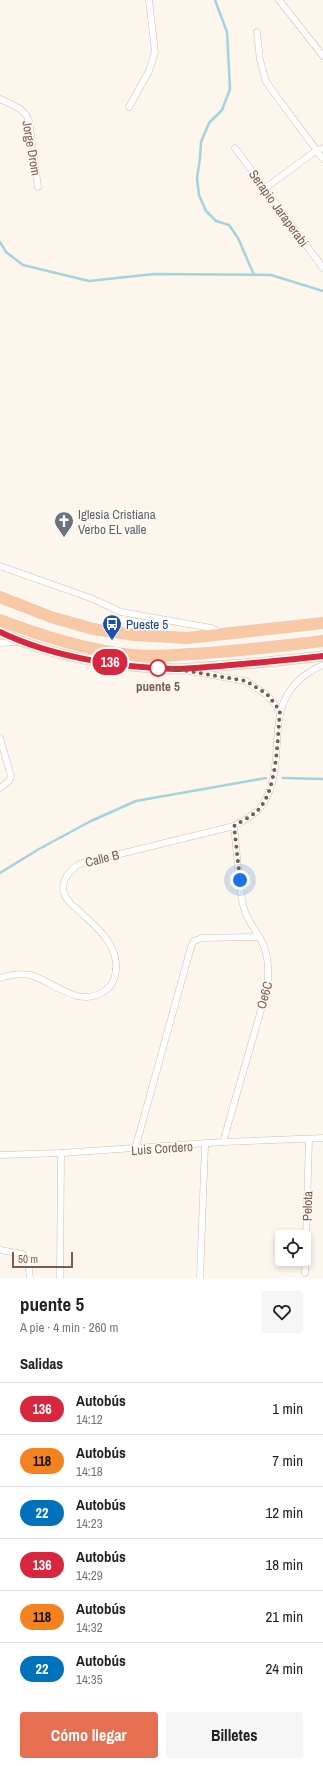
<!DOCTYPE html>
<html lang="es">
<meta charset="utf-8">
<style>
body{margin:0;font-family:"Archivo Narrow",sans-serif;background:#f6f6f6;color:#222;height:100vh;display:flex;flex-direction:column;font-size:15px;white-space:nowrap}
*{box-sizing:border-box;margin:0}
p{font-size:13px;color:#767676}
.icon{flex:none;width:22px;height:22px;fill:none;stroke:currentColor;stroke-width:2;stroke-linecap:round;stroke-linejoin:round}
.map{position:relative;height:1278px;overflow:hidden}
.side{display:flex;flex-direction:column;background:#fff;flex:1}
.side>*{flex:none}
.badge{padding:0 8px;border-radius:13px;font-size:14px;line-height:26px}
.fabs{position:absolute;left:275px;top:1230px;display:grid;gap:8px}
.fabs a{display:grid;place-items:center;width:36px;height:36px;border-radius:4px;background:#fff;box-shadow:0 2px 6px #0003;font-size:20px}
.scale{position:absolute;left:12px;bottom:10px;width:61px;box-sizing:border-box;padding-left:4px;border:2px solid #7a5c4d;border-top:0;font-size:11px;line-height:14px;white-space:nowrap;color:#7a5c4d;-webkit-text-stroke:3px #fffaf3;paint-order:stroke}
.you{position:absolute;width:20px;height:20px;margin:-10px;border:3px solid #fff;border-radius:50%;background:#1a73e8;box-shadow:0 0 0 6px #1a73e833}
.map>.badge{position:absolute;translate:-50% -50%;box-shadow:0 0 0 2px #fff}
h2{padding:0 20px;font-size:15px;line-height:36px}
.round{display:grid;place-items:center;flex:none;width:42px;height:42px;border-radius:4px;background:#f6f6f6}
.summary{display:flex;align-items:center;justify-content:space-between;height:68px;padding:0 20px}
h1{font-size:19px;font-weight:700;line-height:30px}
.button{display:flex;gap:8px;margin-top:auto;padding:8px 20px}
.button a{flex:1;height:46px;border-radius:4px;background:#e76f51;color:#fff;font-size:16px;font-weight:700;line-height:46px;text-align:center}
.button a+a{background:#f6f6f6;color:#222}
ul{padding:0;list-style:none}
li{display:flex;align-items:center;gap:12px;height:52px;padding:0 20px;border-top:1px solid #e0e0e0}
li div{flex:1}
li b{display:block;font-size:15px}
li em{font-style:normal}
li .badge{min-width:44px;font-weight:700;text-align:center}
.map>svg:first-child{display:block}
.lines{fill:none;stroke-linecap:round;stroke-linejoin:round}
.stream{stroke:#a5d3da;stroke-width:2.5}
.minor-casing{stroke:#d1beb0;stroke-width:7}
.primary-casing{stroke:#dad1cd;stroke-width:11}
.trunk-casing{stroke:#dad1cd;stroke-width:12}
.minor{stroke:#fff;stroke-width:6}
.primary{stroke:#fbd9a5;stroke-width:10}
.trunk{stroke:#f9c8a4;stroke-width:11}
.line-casing{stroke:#fff;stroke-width:9}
.line{stroke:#d7263d;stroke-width:6}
.walk{stroke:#7a5c4d;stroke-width:4;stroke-dasharray:0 7.2}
.stop-dot{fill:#fff;stroke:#d7263d;stroke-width:2}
.labels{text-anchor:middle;stroke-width:3;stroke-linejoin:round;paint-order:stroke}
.street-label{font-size:13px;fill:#7a5c4d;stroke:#fffaf3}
.worship-label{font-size:13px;fill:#5b616d;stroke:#fffaf3;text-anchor:start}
.transit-label{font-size:13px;fill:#164399;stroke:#fffaf3;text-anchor:start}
.stop-label{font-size:13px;font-weight:bold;fill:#7a5c4d;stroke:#fffaf3}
</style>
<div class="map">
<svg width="323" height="1278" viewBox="0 0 323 1278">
<rect width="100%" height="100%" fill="#fdf6ec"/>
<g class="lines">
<g class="stream">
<polyline points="215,0 227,32 230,89 222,110 209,123 201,142 200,158 197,178 199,195 206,211 216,221 229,225 238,238 254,275"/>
<polyline points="0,242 6,252 23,265 89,281 154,274 271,275 323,291"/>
<polyline points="283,778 323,779"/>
<polyline points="0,873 39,849 91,821 136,801 266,778"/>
</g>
<defs>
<g id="minor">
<polyline points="279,0 323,56"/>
<polyline points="257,32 260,60 266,82 323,159"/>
<path d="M 0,99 C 12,105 25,108 29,121 L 38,187"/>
<polyline points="129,107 149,71 155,52 149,0"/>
<polyline points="235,148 323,268"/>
<polyline points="264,189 317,150 323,148"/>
<polyline points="0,566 93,599 121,612 211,628 221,633"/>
<polyline points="0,643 18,642"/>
<polyline points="189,671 246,681 267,695 280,711"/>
<polyline points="0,738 11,776 9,781 0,788"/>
<path d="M 0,978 C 9,975 20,973 30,975 C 56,982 79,1010 106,990 C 114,984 117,973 116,963 C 114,940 94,925 78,910 C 75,907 70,903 67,899 C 57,885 68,872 79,864 L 234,826 C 244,820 257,814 263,804 C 293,756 253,696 323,665"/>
<path d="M 223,1142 L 267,989 C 269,974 269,958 263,944 C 257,931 246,920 243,905 C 238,879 237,852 234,826"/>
<polyline points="135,1149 191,947 194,941 202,938 259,937"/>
<polyline points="0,1155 61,1153 223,1142 323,1138"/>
<polyline points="0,1250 23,1254 28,1261 30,1278"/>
<polyline points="305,1273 309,1139"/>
<polyline points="60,1278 61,1153"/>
<polyline points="200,1278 205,1145"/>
</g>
<path id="primary" d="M 0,632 C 51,657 118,667 174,669 C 188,669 203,667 217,666 C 252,664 288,660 323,656"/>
<g id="trunk">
<polyline points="0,597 51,617 93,629 135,635 187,638 323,623"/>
<path d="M 0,620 C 39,635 81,648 123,654 C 144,657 168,656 190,654 C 234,652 279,646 323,641"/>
</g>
</defs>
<use href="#minor" class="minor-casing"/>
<use href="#primary" class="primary-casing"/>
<use href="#trunk" class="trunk-casing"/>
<use href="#minor" class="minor"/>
<use href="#primary" class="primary"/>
<use href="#trunk" class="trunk"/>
</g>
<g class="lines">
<defs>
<path id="line" d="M 0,632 C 51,657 118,667 174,669 C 189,669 205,667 220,666 C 254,663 289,660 323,656"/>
</defs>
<use href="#line" class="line-casing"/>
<use href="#line" class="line"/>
<path class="walk" d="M 158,668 L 176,669 L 246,681 L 267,694 L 280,711 C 277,739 278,791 257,811 C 251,817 241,821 234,826 L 240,880"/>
</g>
<defs>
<symbol id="church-pin" viewBox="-11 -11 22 30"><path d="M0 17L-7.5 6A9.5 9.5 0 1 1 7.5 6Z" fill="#6b7280" stroke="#fffaf3"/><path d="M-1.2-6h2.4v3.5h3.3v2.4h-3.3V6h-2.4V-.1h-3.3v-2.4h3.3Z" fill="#fff"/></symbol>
<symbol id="bus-pin" viewBox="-11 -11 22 30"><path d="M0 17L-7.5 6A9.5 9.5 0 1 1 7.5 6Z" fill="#1a4fb4" stroke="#fffaf3"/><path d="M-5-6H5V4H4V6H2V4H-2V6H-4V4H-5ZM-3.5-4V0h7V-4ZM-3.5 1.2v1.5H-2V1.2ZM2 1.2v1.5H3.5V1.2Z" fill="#fff"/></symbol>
</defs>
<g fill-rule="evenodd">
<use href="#church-pin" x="53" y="510" width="22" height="30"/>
<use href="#bus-pin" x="101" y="613" width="22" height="30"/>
</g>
<circle class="stop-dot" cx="158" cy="668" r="8"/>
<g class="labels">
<g class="street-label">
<text transform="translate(32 148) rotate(80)" y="5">Jorge Drom</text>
<text transform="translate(279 208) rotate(54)" y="5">Serapio Jaraperabi</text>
<text transform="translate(102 858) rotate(-14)" y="5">Calle B</text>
<text transform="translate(264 995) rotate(-75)" y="5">Oe6C</text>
<text transform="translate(162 1148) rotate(-4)" y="5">Luis Cordero</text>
<text transform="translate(307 1206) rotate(-89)" y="5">Pelota</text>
</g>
<g class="worship-label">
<text x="78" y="519">Iglesia Cristiana<tspan x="78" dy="15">Verbo EL valle</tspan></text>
</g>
<g class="transit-label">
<text x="126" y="629">Pueste 5</text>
</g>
<g class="stop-label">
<text x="158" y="691">puente 5</text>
</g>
</g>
</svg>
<div class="fabs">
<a><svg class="icon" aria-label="locate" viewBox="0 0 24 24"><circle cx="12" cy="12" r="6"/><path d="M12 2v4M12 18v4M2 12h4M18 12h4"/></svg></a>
</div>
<div class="scale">50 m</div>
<div class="you" style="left:240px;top:880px"></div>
<b class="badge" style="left:110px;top:662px;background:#d7263d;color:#fff">136</b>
</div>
<section class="side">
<div class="summary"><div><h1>puente 5</h1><p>A pie · 4 min · 260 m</p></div><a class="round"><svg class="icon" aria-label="heart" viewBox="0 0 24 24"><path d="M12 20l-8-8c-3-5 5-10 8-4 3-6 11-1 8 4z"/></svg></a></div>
<h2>Salidas</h2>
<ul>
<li><span class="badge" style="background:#d7263d;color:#fff">136</span><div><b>Autobús</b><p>14:12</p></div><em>1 min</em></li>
<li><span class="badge" style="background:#f58220;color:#111">118</span><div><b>Autobús</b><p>14:18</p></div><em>7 min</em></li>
<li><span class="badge" style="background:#0072bc;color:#fff">22</span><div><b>Autobús</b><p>14:23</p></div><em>12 min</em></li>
<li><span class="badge" style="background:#d7263d;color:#fff">136</span><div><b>Autobús</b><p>14:29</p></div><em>18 min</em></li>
<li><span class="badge" style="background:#f58220;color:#111">118</span><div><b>Autobús</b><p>14:32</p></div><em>21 min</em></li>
<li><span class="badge" style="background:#0072bc;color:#fff">22</span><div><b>Autobús</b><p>14:35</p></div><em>24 min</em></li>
</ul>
<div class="button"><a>Cómo llegar</a><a>Billetes</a></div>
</section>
